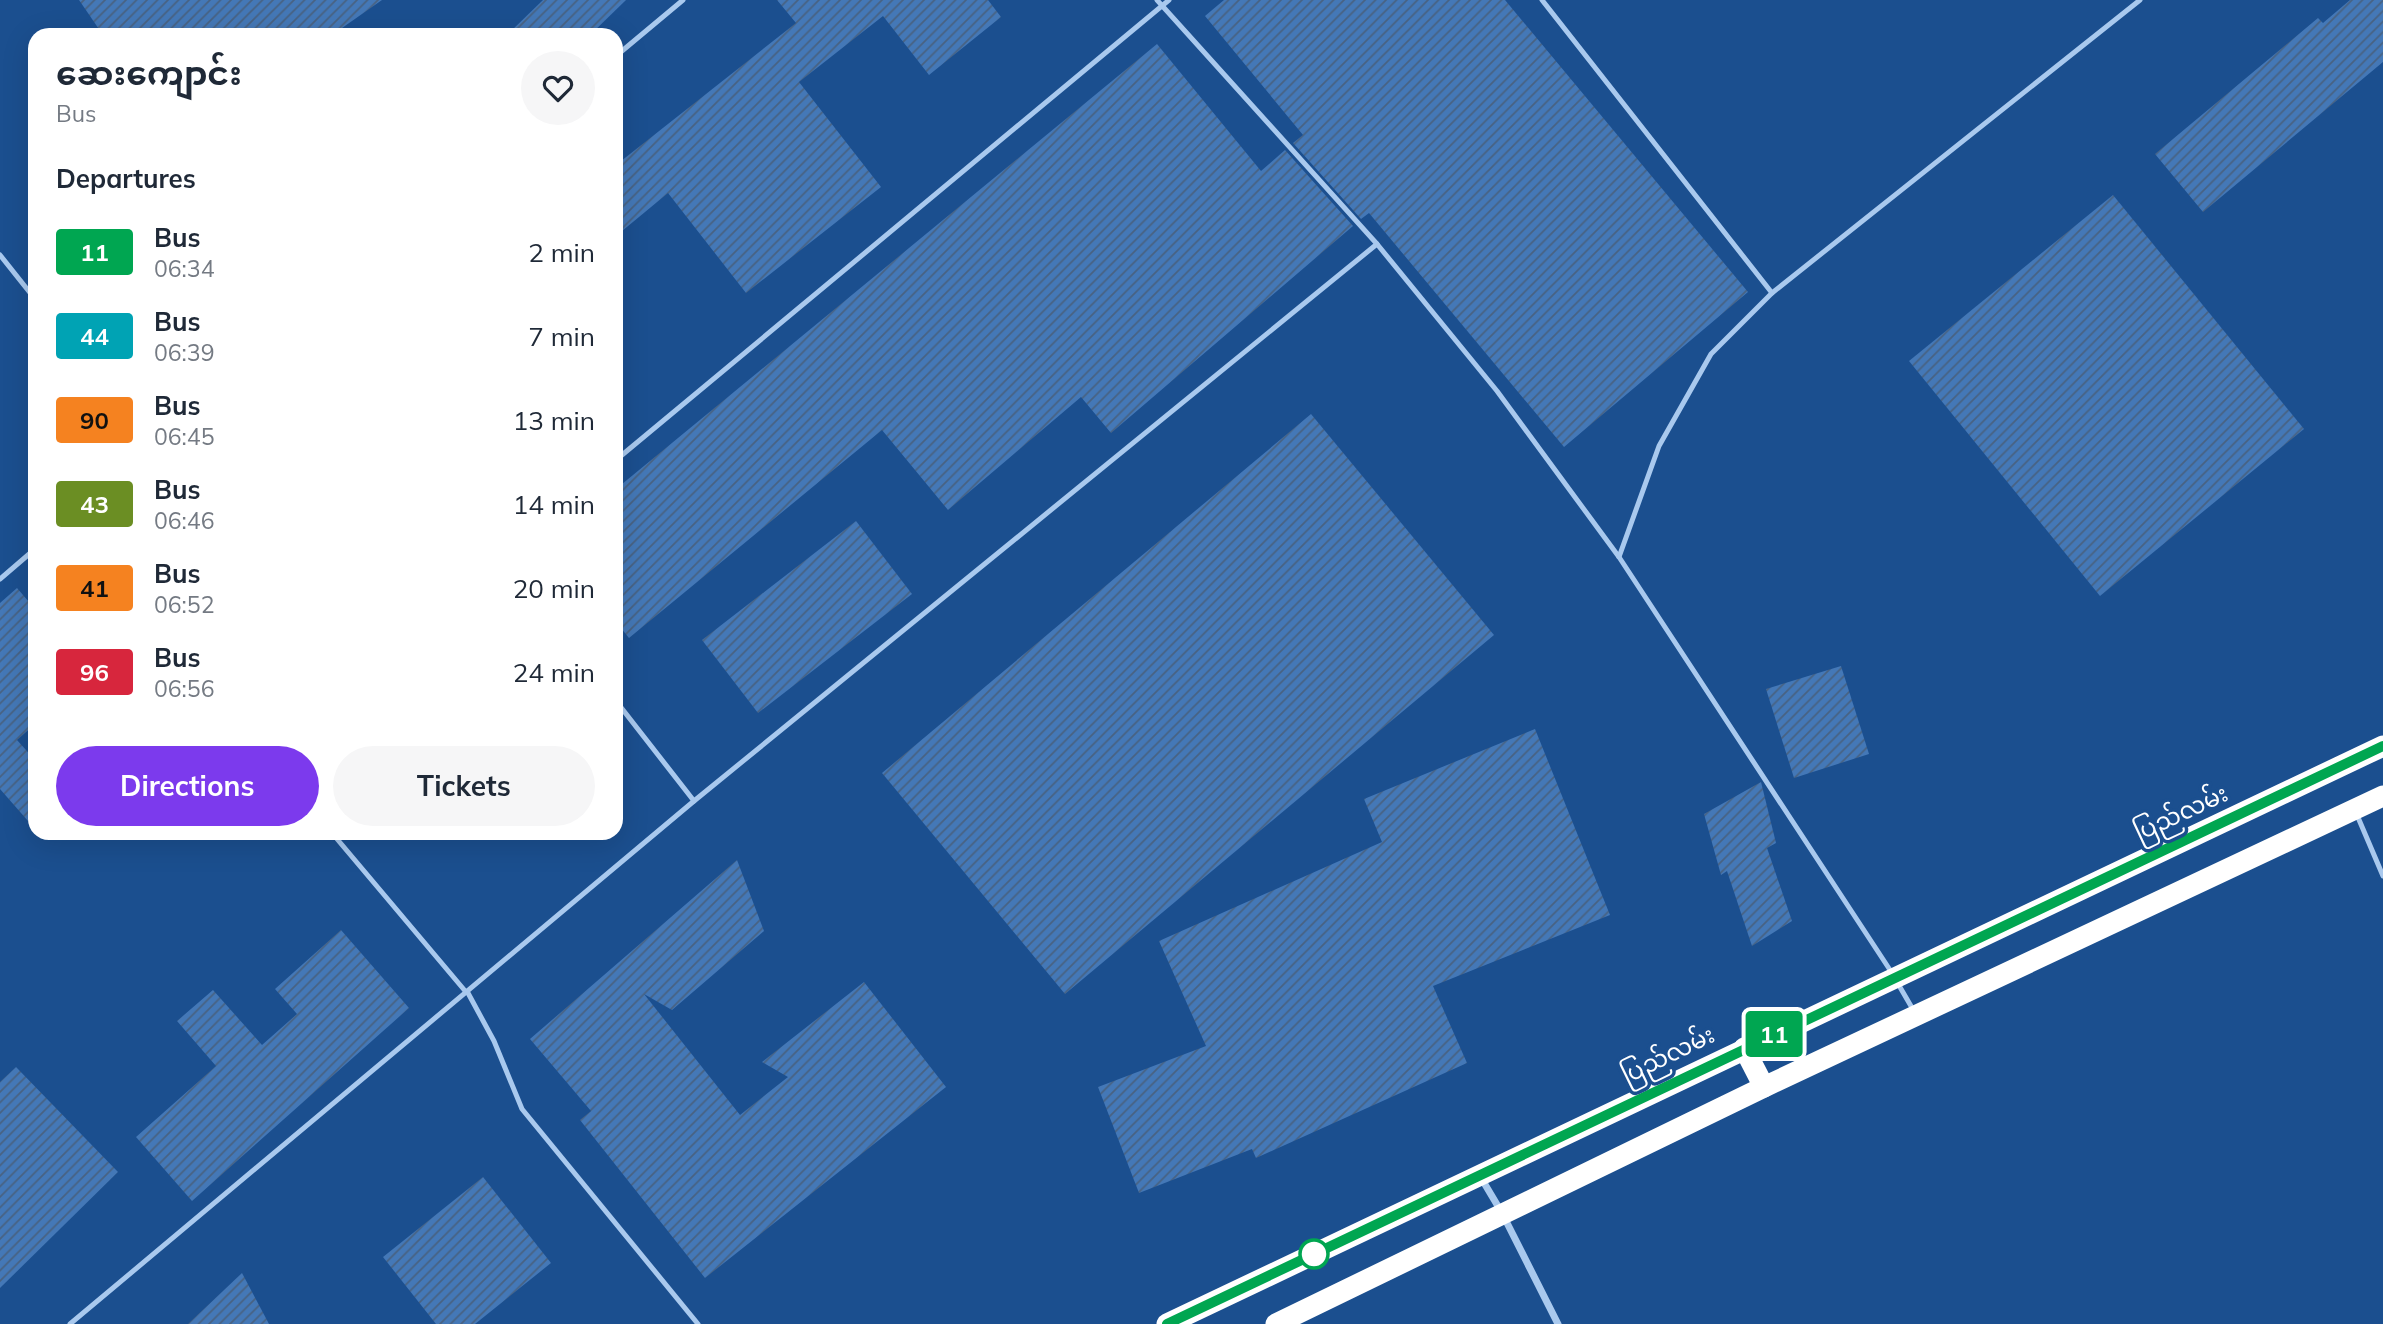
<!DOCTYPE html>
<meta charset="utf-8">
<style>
body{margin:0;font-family:Mulish,"Noto Sans Myanmar",sans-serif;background:#f6f6f7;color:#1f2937;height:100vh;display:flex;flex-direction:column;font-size:26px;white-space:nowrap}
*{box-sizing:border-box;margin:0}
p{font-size:23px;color:#747a83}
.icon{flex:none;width:38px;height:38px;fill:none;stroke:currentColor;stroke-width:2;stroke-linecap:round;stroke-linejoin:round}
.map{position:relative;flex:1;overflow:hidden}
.sheet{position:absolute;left:28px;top:28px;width:595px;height:812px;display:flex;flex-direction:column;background:#fff;border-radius:21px;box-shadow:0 7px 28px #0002}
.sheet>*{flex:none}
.badge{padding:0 14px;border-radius:5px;font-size:24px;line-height:46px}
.map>.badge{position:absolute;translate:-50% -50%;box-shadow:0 0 0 4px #fff}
h2{padding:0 28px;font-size:26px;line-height:63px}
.round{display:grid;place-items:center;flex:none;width:74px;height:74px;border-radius:37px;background:#f6f6f7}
.headline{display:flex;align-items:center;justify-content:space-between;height:119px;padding:0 28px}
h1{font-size:33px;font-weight:700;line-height:52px}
.button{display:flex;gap:14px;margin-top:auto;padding:14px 28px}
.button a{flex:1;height:80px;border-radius:42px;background:#7c3aed;color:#fff;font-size:28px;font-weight:700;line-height:80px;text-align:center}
.button a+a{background:#f6f6f7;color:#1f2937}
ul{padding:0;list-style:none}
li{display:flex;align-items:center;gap:21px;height:84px;padding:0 28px}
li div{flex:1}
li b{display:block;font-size:26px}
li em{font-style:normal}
li .badge{min-width:77px;font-weight:700;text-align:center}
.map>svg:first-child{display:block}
.building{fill:url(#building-hatch)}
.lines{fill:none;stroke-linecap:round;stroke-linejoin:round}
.lane{stroke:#a9c9ee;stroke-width:5}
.street{stroke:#a9c9ee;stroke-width:7}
.highway{stroke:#fff;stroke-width:21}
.line-casing{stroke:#fff;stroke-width:16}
.line{stroke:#00a651;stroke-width:10}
.stop-dot{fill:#fff;stroke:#00a651;stroke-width:3.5}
.labels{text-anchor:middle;stroke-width:7;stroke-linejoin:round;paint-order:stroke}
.street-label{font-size:24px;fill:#fff;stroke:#1b4f8f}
</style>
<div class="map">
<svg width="2383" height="1324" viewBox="0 0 2383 1324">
<defs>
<pattern id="building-hatch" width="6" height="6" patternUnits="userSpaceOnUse" patternTransform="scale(1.75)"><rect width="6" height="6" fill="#4478b7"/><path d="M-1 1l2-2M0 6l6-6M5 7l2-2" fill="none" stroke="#486282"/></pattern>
</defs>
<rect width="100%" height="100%" fill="#1b4f8f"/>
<g class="building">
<polygon points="79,0 382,0 332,35 103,35"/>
<polygon points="543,0 626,0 590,35 507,35"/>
<polygon points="777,0 988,0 1001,17 929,75 883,16 799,82 881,187 746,293 668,193 616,236 616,165 796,23"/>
<polygon points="1224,0 1505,0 1748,292 1564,447 1369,213 1361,219 1293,143 1303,135 1205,16"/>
<polygon points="2350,0 2383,0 2383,62 2203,212 2155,154 2318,18 2323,23"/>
<polygon points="1157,44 1261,171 1285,150 1353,226 1111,433 1081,397 948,510 882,430 629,638 616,622 616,489"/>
<polygon points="2113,195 2304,429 2100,596 1909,361"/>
<polygon points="1311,414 1494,635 1065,994 882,773"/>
<polygon points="856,521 912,594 758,713 702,640"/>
<polygon points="17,588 35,609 35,724 17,740 35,760 35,829 0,789 0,603"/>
<polygon points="1841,666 1869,754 1794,778 1766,689"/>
<polygon points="1535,729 1610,915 1433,986 1467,1063 1256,1158 1252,1149 1139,1193 1098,1087 1206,1046 1159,941 1382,842 1364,799"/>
<polygon points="1761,782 1776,843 1767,848 1792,921 1752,946 1727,871 1721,875 1704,814"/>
<polygon points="737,860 764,931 672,1010 644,994 740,1115 788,1077 762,1062 864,982 946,1087 705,1278 580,1120 591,1111 530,1039"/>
<polygon points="341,930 409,1008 192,1201 136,1137 216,1066 177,1021 213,990 262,1045 297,1014 275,989"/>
<polygon points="16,1067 118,1172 0,1288 0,1082"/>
<polygon points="483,1177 551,1263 475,1324 436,1324 383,1257"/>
<polygon points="242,1273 269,1324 188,1324"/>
</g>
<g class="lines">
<g class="lane">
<polyline points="1157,0 1377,244 1497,391 1619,557 1892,973"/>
<polyline points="1542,0 1772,293"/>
<polyline points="616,56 683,0"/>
<polyline points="0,255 35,299"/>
<polyline points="616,460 1169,0"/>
<polyline points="1619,557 1659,446 1711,354 1772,293 2140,0"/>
<polyline points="0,579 35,549"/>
<polyline points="616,701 694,801"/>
<polyline points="2357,815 2383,876"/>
<polyline points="332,833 466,992"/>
<polyline points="1897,982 1915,1013"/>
<polyline points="468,993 494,1041 522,1109 698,1324"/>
<polyline points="70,1324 694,801 1377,244"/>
</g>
<polyline class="street" points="1480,1176 1502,1213 1558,1324"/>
<g class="highway">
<polyline points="1744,1048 1764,1087"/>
<polyline points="1167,1324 2383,746"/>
<polyline points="1276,1324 1764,1087 2383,796"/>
</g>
</g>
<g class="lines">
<defs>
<polyline id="line" points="1167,1324 2383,746"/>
</defs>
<use href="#line" class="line-casing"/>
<use href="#line" class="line"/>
</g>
<circle class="stop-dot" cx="1314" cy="1254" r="14"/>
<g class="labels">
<g class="street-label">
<text transform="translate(2181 813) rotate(-25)" y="8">ပြည်လမ်း</text>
<text transform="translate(1668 1055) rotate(-26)" y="8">ပြည်လမ်း</text>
</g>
</g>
</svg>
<b class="badge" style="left:1774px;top:1034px;background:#00a651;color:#fff">11</b>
<section class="sheet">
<div class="headline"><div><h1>ဆေးကျောင်း</h1><p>Bus</p></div><a class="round"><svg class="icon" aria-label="heart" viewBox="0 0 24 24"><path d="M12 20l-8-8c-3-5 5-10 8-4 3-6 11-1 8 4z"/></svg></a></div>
<h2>Departures</h2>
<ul>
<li><span class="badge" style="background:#00a651;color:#fff">11</span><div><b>Bus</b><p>06:34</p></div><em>2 min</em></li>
<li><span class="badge" style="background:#00a3b4;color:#fff">44</span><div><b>Bus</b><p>06:39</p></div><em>7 min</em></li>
<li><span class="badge" style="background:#f58220;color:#111">90</span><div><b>Bus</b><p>06:45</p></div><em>13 min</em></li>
<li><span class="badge" style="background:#6b8e23;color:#fff">43</span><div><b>Bus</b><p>06:46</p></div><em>14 min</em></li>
<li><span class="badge" style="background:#f58220;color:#111">41</span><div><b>Bus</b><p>06:52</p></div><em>20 min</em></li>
<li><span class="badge" style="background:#d7263d;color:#fff">96</span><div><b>Bus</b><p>06:56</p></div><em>24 min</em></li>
</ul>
<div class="button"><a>Directions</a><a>Tickets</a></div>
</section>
</div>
